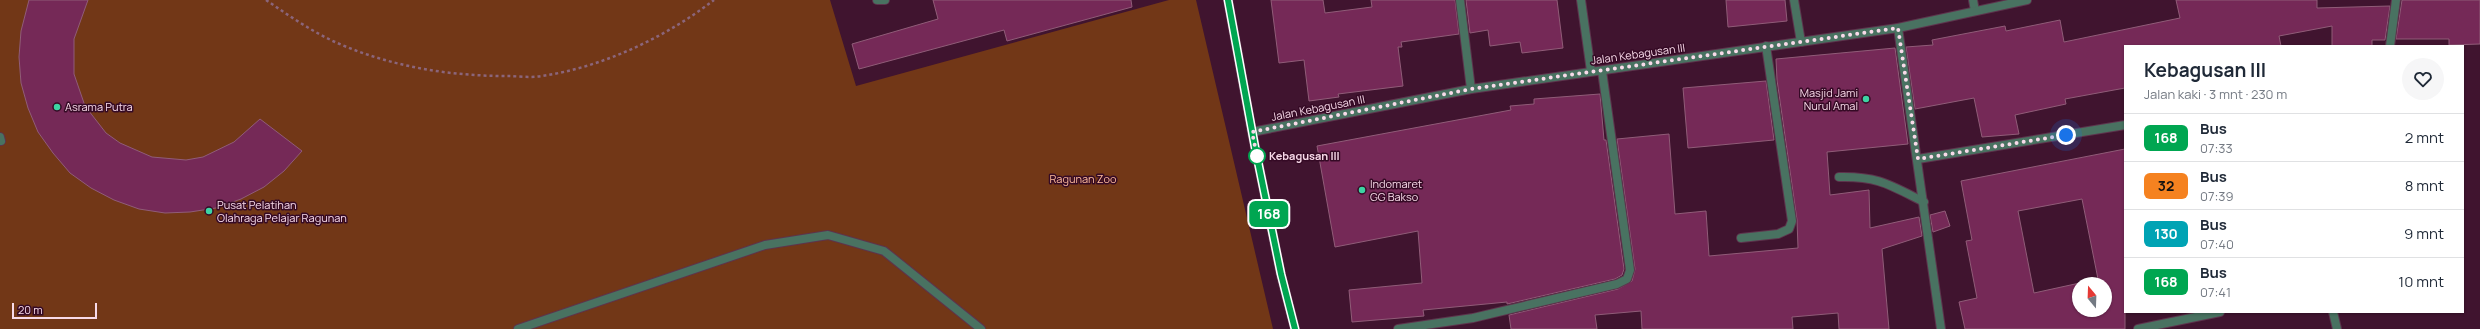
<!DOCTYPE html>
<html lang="id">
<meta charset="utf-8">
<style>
body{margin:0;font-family:Manrope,sans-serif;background:#f6f6f7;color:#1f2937;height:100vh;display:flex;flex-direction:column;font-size:15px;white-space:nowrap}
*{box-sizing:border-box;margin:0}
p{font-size:13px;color:#747a83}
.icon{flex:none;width:22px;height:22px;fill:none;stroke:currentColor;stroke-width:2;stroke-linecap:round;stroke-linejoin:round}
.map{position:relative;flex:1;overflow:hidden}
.sheet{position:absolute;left:2124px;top:45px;width:340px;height:268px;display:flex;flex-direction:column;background:#fff;border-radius:0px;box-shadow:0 1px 3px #0004}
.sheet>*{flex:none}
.badge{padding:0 8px;border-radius:6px;font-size:14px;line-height:26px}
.needle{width:26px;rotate:341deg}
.controls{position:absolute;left:2072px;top:277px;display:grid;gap:8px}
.controls a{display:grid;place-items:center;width:40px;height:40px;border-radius:50%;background:#fff;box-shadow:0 1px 3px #0004;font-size:20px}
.scale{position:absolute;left:12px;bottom:10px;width:85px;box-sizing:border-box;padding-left:4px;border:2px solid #f8dae9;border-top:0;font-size:11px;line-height:14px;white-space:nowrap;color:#f8dae9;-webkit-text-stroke:3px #350a25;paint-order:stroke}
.you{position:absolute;width:20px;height:20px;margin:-10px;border:3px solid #fff;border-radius:50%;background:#1a73e8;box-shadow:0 0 0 6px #1a73e833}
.map>.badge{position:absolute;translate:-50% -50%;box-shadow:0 0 0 2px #fff}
.round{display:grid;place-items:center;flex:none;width:42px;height:42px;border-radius:21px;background:#f6f6f7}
.summary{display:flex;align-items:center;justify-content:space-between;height:68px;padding:0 20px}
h1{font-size:19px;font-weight:700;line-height:30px}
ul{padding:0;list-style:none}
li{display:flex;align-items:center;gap:12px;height:48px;padding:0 20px;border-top:1px solid #e0e1e3}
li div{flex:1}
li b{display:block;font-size:15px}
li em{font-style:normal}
li .badge{min-width:44px;font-weight:700;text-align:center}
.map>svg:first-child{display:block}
.green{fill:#723717}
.building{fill:#752957;stroke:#905c78;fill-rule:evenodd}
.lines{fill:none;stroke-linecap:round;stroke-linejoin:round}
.lane-casing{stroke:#5d344d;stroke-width:10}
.street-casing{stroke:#5d344d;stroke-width:10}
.secondary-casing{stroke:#5d344d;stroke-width:10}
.path{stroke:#8b657b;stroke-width:2.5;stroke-dasharray:3 3;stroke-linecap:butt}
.lane{stroke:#497261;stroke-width:8}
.street{stroke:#497261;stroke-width:8}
.secondary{stroke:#589c81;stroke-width:8}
.line-casing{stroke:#fff;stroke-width:9}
.line{stroke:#00a651;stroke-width:6}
.walk{stroke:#f8dae9;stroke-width:4;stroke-dasharray:0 7.2}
.poi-dot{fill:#3dd4a3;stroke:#350a25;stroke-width:1.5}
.stop-dot{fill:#fff;stroke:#00a651;stroke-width:2}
.labels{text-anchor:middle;stroke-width:3;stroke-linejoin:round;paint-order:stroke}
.street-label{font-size:11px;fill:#f8dae9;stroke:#350a25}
.poi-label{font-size:11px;fill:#f8dae9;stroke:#350a25;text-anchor:start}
.stop-label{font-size:11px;font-weight:bold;fill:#f8dae9;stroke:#350a25;text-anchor:start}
.park-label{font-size:11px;fill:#febb9b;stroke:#350a25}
</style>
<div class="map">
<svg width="2480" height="329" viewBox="0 0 2480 329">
<rect width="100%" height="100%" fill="#40142f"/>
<polygon class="green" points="0,0 830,0 856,86 1169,0 1196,0 1273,329 0,329"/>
<g class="building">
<polygon points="29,0 88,0 74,39 74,74 85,106 106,133 120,143 152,157 186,160 203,157 234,142 260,119 302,151 284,171 264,187 241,199 216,208 190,212 165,213 139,209 114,200 91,188 70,173 53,153 38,132 28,108 21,83 19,57 21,31"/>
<polygon points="933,0 1131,0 1132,7 1007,41 1004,30 859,69 852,44 938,19"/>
<polygon points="1271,0 1323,0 1325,13 1372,7 1371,0 1455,0 1459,34 1401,42 1402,47 1398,47 1403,86 1338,94 1339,97 1309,101 1304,60 1279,63"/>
<polygon points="1466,0 1557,0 1563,48 1522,53 1520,42 1490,46 1488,30 1470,33"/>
<polygon points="1726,0 1785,0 1787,21 1728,27"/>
<polygon points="2176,0 2317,0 2317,8 2390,6 2385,40 2372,40 2372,46 2332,46 2332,26 2279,36 2281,46 2125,46 2125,88 2065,99 2066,104 2015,115 2019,134 1982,137 1974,98 1915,109 1906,47 1933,45 1932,40 2005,26 2006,31 2060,20 2064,42 2180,18"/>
<polygon points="2402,0 2480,0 2480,44 2449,45 2449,39 2396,39"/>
<polygon points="1895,48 1908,144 1827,152 1830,195 1869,190 1870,228 1919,217 1922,236 1882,249 1889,329 1839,329 1838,313 1792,317 1793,329 1642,329 1641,311 1595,315 1597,329 1511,329 1509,315 1618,289 1632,281 1635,269 1617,139 1669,134 1675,214 1706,211 1709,256 1798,248 1797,220 1777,80 1776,59"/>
<polygon points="1766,81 1774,140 1688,148 1683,88"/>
<polygon points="1600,94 1604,140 1606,140 1624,269 1622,275 1615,279 1507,304 1507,302 1423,310 1424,316 1352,322 1349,290 1422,283 1418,231 1335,247 1317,146 1511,110 1510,106 1534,104 1534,99"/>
<path d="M 2125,149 L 2125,329 L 1965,329 L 1959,302 L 1977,298 L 1966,241 L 1972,240 L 1961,181 ZM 2082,199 L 2098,279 L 2034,293 L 2018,211 ZM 2079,284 L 2105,284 L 2105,310 L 2079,310 Z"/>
<polygon points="1945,211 1950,226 1933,232 1930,215"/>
</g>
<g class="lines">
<defs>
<g id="lane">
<polyline points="877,0 885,0"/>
<polyline points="0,137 1,141"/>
<path d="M 1839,177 C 1878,176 1890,185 1924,202"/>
<polyline points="518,329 765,245 828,235 884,251 981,329"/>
</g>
<g id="street">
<polyline points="1460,0 1471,89"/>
<polyline points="1581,0 1591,71"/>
<polyline points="1794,0 1801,42"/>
<polyline points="1973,0 1975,11"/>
<polyline points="1898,28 1941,329"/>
<polyline points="2390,46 2396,0"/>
<polyline points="1252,132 1471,89 1898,28 2027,0"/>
<polyline points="1918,159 2125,125"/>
<polyline points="1741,238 1778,234 1789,229 1792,221 1766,46"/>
<polyline points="2333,312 2337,329"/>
<polyline points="1398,329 1473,318 1617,284 1627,279 1630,270 1602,71"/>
<polyline points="2138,329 2220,312"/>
</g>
<polyline id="secondary" points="1228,0 1252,132 1281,275 1295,329"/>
</defs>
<use href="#lane" class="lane-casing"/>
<use href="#street" class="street-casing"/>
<use href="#secondary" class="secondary-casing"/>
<path class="path" d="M 266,0 C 288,15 311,31 335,42 C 389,66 447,76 506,76 C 517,76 530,78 542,76 C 603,67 666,37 714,0"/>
<use href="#lane" class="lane"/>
<use href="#street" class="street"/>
<use href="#secondary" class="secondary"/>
</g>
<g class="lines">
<defs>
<polyline id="line" points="1228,0 1255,147 1281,274 1295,329"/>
</defs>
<use href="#line" class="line-casing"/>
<use href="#line" class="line"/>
<polyline class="walk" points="1257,156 1258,161 1252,132 1471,89 1898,28 1918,159 2066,135"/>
</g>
<g class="poi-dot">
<circle cx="1866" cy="99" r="4"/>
<circle cx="57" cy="107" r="4"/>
<circle cx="1362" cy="190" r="4"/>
<circle cx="209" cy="211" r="4"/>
</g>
<circle class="stop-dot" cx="1257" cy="156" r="8"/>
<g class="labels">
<g class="street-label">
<text transform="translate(1638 54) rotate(-8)" y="4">Jalan Kebagusan III</text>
<text transform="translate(1318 108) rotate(-11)" y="4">Jalan Kebagusan III</text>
</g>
<g class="poi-label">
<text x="1858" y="97" text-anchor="end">Masjid Jami<tspan x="1858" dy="13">Nurul Amal</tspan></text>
<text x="65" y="111">Asrama Putra</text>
<text x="1370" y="188">Indomaret<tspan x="1370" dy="13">GG Bakso</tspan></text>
<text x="217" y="209">Pusat Pelatihan<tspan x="217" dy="13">Olahraga Pelajar Ragunan</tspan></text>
</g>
<g class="stop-label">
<text x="1269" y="160">Kebagusan III</text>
</g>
<g class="park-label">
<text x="1083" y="183">Ragunan Zoo</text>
</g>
</g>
</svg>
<div class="controls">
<a><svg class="needle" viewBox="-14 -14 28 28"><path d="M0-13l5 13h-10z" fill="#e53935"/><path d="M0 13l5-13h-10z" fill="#747a83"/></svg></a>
</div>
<div class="scale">20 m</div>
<div class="you" style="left:2066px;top:135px"></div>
<b class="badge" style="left:1269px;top:214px;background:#00a651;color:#fff">168</b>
<section class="sheet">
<div class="summary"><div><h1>Kebagusan III</h1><p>Jalan kaki · 3 mnt · 230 m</p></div><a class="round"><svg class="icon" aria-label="heart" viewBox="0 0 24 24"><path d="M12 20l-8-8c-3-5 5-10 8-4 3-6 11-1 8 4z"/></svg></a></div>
<ul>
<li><span class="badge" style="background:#00a651;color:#fff">168</span><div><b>Bus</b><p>07:33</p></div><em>2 mnt</em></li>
<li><span class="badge" style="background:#f58220;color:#111">32</span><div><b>Bus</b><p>07:39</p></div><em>8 mnt</em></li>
<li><span class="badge" style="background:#00a3b4;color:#fff">130</span><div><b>Bus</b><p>07:40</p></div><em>9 mnt</em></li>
<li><span class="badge" style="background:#00a651;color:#fff">168</span><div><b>Bus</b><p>07:41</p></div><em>10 mnt</em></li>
</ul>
</section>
</div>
